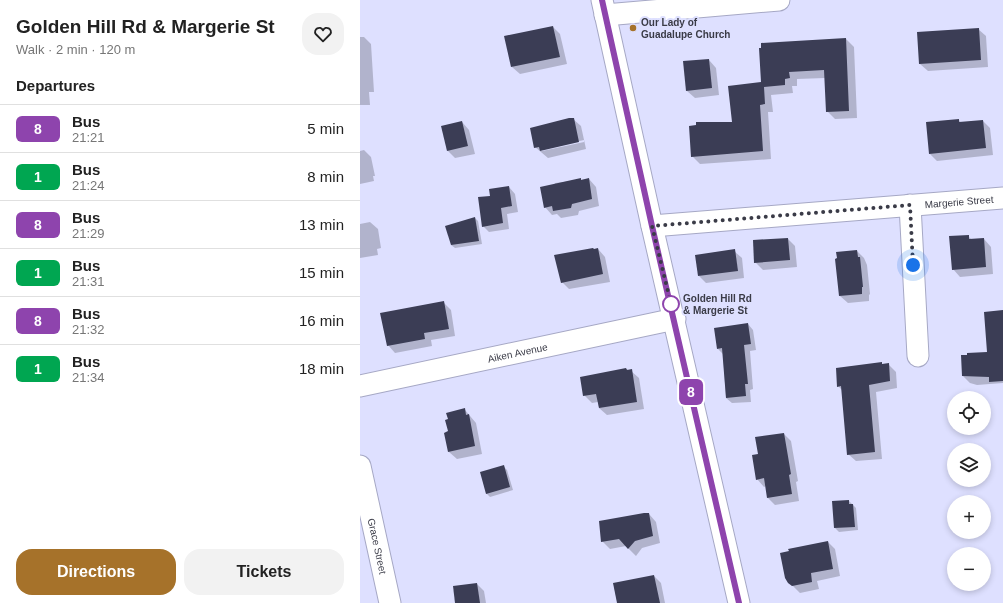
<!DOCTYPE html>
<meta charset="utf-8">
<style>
body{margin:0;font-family:Arial,sans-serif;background:#f2f2f2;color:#222;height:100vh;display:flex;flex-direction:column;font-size:15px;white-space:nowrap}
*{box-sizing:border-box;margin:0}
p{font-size:13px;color:#767676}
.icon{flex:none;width:22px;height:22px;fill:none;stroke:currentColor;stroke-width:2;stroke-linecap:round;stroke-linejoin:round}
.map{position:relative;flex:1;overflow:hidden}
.panel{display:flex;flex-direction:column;background:#fff;width:360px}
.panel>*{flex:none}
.badge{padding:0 8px;border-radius:6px;font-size:14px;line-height:26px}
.tools{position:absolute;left:587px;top:391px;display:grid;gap:8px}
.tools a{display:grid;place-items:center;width:44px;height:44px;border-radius:50%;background:#fff;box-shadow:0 2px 6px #0003;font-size:20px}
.you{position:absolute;width:20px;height:20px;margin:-10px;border:3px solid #fff;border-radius:50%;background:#1a73e8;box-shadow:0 0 0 6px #1a73e833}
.map>.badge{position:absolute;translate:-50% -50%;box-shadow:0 0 0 2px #fff}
h2{padding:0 16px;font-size:15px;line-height:36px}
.round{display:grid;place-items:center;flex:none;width:42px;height:42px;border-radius:16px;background:#f2f2f2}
.headline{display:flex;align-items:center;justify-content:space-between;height:68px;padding:0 16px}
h1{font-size:19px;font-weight:700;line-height:30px}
.action{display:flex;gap:8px;margin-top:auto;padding:8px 16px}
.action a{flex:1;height:46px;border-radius:16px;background:#a6722a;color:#fff;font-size:16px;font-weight:700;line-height:46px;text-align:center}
.action a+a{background:#f2f2f2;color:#222}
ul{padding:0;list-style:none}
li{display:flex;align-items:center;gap:12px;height:48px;padding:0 16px;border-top:1px solid #e0e0e0}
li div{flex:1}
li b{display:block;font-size:15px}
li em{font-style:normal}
li .badge{min-width:44px;font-weight:700;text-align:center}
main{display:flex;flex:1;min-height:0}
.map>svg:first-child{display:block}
.shadow{fill:#0003;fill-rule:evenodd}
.building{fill:#3b3d55}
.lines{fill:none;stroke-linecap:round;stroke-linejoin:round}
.minor-casing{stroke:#a6a8c5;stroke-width:23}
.minor{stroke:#fff;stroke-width:21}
.line-casing{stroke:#fff;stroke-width:9}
.line{stroke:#8e44ad;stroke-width:6}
.walk{stroke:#3a3b47;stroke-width:4;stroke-dasharray:0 7.2}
.poi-dot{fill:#a6722a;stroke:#dee0ff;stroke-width:1.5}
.stop-dot{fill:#fff;stroke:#8e44ad;stroke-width:2}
.labels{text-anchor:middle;stroke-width:4;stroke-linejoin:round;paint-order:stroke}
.poi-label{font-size:10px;font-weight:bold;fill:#3a3b47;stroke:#dee0ff;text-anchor:start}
.street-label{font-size:10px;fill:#3a3b47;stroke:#dee0ff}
.stop-label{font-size:10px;font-weight:bold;fill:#3a3b47;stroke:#dee0ff;text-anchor:start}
</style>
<main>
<section class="panel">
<div class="headline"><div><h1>Golden Hill Rd &amp; Margerie St</h1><p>Walk · 2 min · 120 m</p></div><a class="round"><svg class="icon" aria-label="heart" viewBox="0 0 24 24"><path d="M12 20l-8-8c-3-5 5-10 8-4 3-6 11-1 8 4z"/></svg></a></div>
<h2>Departures</h2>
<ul>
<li><span class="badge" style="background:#8e44ad;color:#fff">8</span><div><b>Bus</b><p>21:21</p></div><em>5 min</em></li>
<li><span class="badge" style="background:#00a651;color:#fff">1</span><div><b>Bus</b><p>21:24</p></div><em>8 min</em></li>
<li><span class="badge" style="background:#8e44ad;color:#fff">8</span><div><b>Bus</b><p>21:29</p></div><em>13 min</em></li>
<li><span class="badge" style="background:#00a651;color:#fff">1</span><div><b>Bus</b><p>21:31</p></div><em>15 min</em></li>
<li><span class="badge" style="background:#8e44ad;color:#fff">8</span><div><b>Bus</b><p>21:32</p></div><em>16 min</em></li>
<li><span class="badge" style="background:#00a651;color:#fff">1</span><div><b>Bus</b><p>21:34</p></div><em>18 min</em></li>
</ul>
<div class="action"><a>Directions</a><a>Tickets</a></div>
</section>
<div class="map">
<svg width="643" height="603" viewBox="0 0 643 603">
<rect width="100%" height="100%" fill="#dee0ff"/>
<g class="shadow">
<polygon points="193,27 200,34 207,64 160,74 152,67"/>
<polygon points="618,29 626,36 628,67 568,71 560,64 558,33"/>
<polygon points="0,37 4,37 11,44 14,92 9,92 10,105 0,105"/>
<polygon points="486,39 494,47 497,118 475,119 467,111 465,78 437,79 437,86 432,86 433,93 411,95 413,112 408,112 411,159 340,164 332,156 373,123 402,83"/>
<polygon points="349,60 356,68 359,95 335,98 327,91"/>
<path d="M 213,119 L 221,126 L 226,149 L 188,158 L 175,147 ZM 224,140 L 224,142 L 182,151 L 180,150 Z"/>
<polygon points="599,120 601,123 623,121 630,128 633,155 577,161 570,154"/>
<polygon points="102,122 109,130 115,154 95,158 88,151 82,127"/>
<polygon points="4,150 11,157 15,176 13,176 14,181 0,184 0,151"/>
<polygon points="229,179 236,187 239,206 219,211 218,215 201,218 197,214 192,215 185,207 195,183"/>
<polygon points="149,187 155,194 158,212 147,214 149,229 129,232 123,226 131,196"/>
<polygon points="115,218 118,221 122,244 95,248 91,245"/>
<polygon points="10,222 18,229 21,248 17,249 18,255 0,258 0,224"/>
<polygon points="608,236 612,240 624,239 631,247 633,274 600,277 593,269"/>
<polygon points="428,239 435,246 437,267 403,270 395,262"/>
<polygon points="238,249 245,257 250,282 209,289 202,282 234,250"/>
<polygon points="374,251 382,258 384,278 346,283 339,276"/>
<polygon points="497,251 504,258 507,265 510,294 509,295 509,301 488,303 480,296 476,260"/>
<polygon points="83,302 91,310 95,336 71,340 72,346 35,353 28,345"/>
<polygon points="643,311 643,383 617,385 610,383 603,376 628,353"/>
<polygon points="388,324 393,330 396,350 390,351 393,389 390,390 391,402 372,403 366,398 363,354 358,349"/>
<polygon points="528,364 536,372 537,388 516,392 522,459 496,461 488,454 482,390 478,386 485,367"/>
<polygon points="266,369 271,371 279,378 284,409 247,415 239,408 238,402 232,403 224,395"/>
<polygon points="105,410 116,423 122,454 97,459 89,452 85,433 89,432"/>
<polygon points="424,434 431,441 438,481 436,482 439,501 415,505 408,498 406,486 404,487 397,479 399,455"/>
<polygon points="143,466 147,470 153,490 130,497 126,493"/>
<polygon points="489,501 496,508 498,530 479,532 475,528 473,502"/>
<polygon points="289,514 296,522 300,543 282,548 276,556 266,546 250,549 242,541"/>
<polygon points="468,542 475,549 480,576 457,581 459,589 440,593 427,580"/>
<polygon points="294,576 301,583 305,603 258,603"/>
<polygon points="117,584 124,591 126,603 95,603"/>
</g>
<g class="building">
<polygon points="193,26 200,57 151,67 144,36"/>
<polygon points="619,28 621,60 559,64 557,32"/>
<polygon points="486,38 489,111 466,112 464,70 429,72 430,78 425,79 425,85 404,87 405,104 400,105 403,151 331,157 329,126 336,125 336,122 372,122 368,86 401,82 399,48 401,48 401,43"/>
<polygon points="349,59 352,88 326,91 323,61"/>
<polygon points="209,118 214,118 219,142 180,151 179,147 174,148 170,128"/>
<polygon points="599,119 599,122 623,120 626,148 569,154 566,122"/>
<polygon points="102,121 108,146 87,151 81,126"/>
<polygon points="221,178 221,180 229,178 232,199 212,204 211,208 193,211 192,206 184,208 180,187"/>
<polygon points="149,186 152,206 141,208 143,223 122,227 118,197 130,196 129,189"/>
<polygon points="115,217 119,241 91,245 85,226"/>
<polygon points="609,235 609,239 624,238 626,267 592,270 589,236"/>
<polygon points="428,238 430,260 394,263 393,240"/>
<polygon points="233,248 234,249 238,248 243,274 201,283 194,255"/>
<polygon points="375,249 378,271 338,276 335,255"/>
<polygon points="497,250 498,257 500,257 503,287 502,287 502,294 479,296 475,259 477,258 476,252"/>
<polygon points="84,301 89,329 64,333 65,339 27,346 20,313"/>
<polygon points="643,310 643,381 629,382 629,377 602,376 601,355 607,355 607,353 627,352 624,312"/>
<polygon points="388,323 391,344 384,345 388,384 385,384 386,396 366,398 362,348 357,349 354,328"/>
<polygon points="522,362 522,364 529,363 530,381 509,385 515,452 487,455 481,386 477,387 476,368"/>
<polygon points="266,368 267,370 272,369 277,402 239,408 236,394 223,396 220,377"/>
<polygon points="105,408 106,415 109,414 115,446 88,452 84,433 88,431 85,420 88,419 86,413"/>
<polygon points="424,433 431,474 429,475 432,494 407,498 404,478 396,480 392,455 398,454 395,437"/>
<polygon points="144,465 150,487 126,494 120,472"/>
<polygon points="489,500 489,504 493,504 495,527 474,528 472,501"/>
<polygon points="284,513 289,513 293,536 275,541 268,549 259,539 241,542 239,521"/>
<polygon points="468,541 473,569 451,573 452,582 432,586 428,583 425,578 420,553 429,551 428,549"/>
<polygon points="294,575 300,603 257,603 253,583"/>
<polygon points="117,583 120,603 95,603 93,586"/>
</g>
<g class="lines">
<defs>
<g id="minor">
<polyline points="242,0 292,226 379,603"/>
<polyline points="245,15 419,0"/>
<polyline points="550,205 558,356"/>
<path id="s1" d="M 292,226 L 643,198"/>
<path id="s2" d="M 0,386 L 315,319"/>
<path id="s3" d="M 0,466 L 30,603"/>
</g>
</defs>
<use href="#minor" class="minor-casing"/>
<use href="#minor" class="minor"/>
</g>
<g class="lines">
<defs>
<polyline id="line" points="242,0 292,226 379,603"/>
</defs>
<use href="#line" class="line-casing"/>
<use href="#line" class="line"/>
<polyline class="walk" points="311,304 292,226 550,205 553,265"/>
</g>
<circle class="poi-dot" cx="273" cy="28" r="4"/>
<circle class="stop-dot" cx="311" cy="304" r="8"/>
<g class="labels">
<g class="poi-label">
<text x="281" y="26">Our Lady of<tspan x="281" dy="12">Guadalupe Church</tspan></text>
</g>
<g class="street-label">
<text dy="4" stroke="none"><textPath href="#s1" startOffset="308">Margerie Street</textPath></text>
<text dy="4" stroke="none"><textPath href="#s2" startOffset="161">Aiken Avenue</textPath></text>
<text dy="4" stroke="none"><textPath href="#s3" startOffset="82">Grace Street</textPath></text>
</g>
<g class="stop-label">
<text x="323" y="302">Golden Hill Rd<tspan x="323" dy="12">&amp; Margerie St</tspan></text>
</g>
</g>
</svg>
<div class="tools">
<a><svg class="icon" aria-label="locate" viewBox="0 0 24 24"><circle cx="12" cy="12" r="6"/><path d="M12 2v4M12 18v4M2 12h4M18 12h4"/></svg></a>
<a><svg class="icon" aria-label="layers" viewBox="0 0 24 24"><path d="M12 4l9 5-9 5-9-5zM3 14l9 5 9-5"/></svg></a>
<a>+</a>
<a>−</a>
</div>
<div class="you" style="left:553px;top:265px"></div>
<b class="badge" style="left:331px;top:392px;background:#8e44ad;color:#fff">8</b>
</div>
</main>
